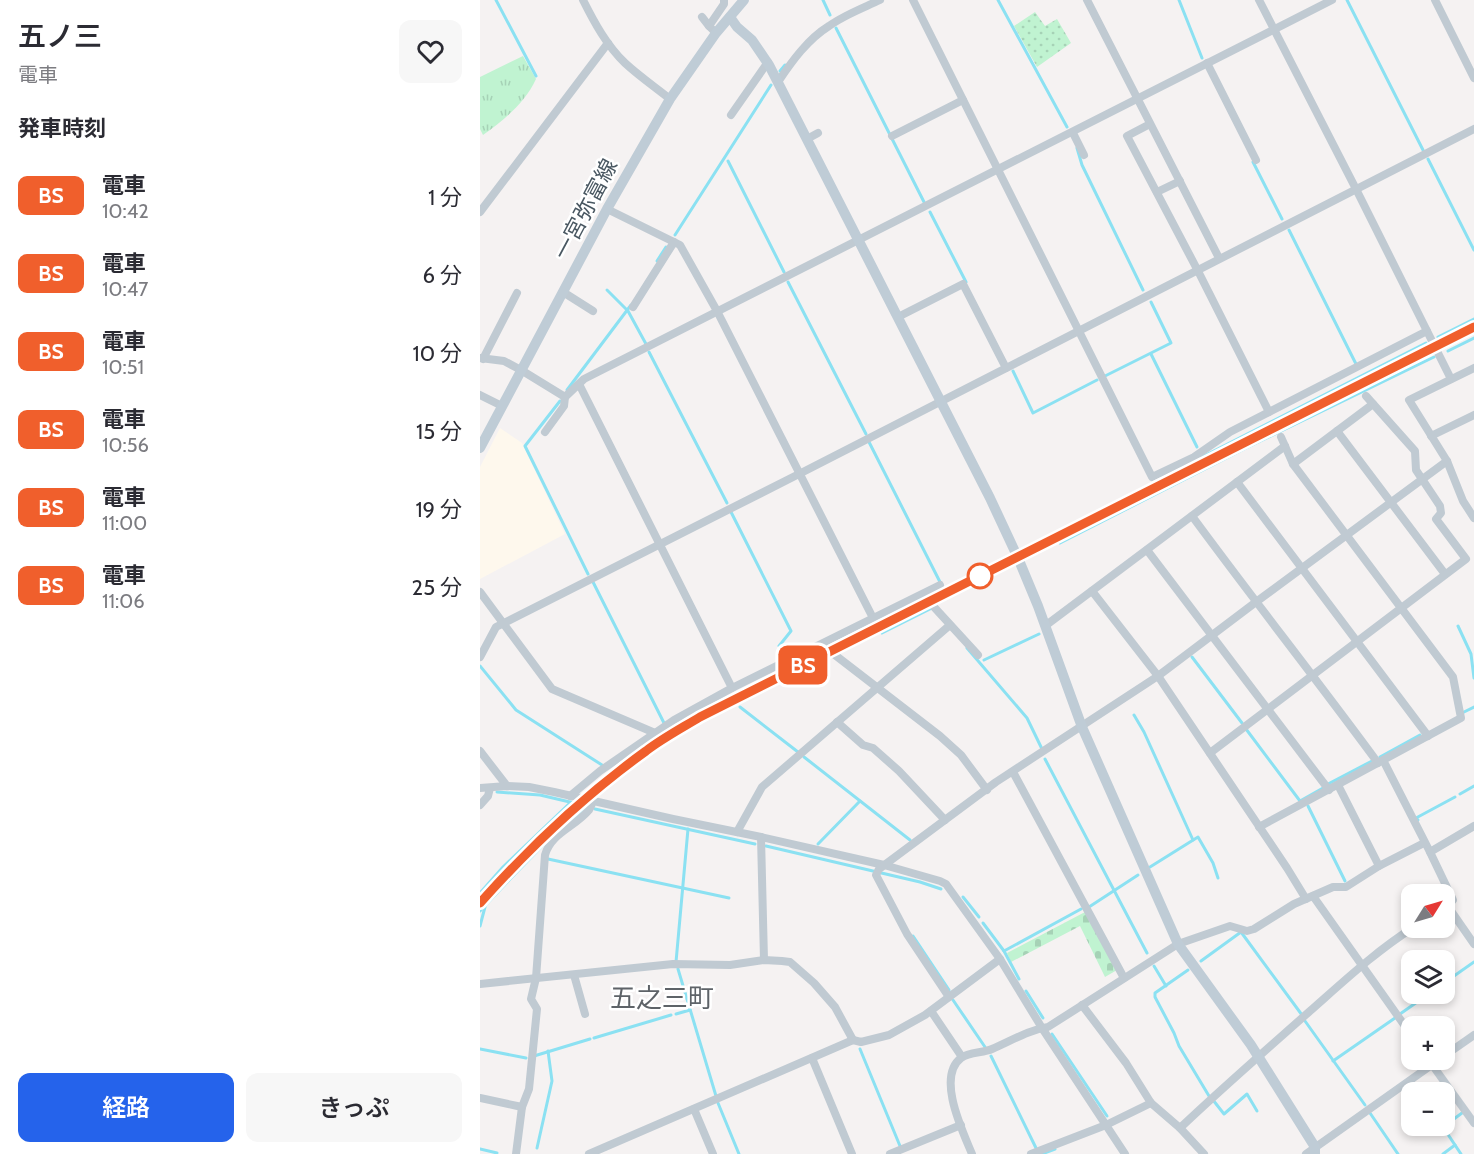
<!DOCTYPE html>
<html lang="ja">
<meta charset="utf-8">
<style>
body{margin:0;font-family:Cabin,"Noto Sans JP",sans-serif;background:#f7f7f7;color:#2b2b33;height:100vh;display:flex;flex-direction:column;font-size:22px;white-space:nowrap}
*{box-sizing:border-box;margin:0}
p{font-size:20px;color:#7c7c81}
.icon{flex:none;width:33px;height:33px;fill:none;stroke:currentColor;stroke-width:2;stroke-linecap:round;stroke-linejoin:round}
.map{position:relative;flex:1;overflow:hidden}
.sheet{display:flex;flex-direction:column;background:#fff;width:480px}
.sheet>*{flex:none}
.badge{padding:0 12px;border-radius:9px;font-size:21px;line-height:39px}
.needle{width:39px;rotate:53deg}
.tools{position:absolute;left:921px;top:884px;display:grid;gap:12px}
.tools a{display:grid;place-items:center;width:54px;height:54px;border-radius:12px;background:#fff;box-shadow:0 3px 9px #0003;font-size:30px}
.map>.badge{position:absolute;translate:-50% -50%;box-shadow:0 0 0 3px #fff}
h2{padding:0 18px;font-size:22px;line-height:54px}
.round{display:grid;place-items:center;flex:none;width:63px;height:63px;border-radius:12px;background:#f7f7f7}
.overview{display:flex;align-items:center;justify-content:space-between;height:102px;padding:0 18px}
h1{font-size:28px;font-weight:600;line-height:45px}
.action{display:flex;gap:12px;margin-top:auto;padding:12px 18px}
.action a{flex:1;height:69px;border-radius:12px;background:#2563eb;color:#fff;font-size:24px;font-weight:600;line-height:69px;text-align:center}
.action a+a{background:#f7f7f7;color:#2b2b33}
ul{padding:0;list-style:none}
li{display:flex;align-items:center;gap:18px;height:78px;padding:0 18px}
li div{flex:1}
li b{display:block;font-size:22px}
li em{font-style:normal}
li .badge{min-width:66px;font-weight:700;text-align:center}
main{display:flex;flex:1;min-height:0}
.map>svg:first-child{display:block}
.commercial{fill:#fef8ed}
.grass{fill:url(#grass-tufts)}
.cemetery{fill:url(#cemetery-stones)}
.garden{fill:url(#garden-dots)}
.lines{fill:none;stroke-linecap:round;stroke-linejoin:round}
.stream{stroke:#8be1f2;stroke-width:3}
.street{stroke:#c0cad2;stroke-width:8}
.secondary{stroke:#bfccd6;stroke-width:10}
.rail-casing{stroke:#b4b8bd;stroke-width:5}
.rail{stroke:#fff;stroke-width:3;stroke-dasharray:9;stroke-linecap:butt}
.line-casing{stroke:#fff;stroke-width:14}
.line{stroke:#f05f2c;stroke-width:9}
.stop-dot{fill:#fff;stroke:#f05f2c;stroke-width:3}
.labels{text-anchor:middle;stroke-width:5;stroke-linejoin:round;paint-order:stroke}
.street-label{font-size:22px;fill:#495761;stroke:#fff}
.quarter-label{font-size:26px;fill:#5e6368;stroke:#fff}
</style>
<main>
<section class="sheet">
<div class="overview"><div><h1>五ノ三</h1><p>電車</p></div><a class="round"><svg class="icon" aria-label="heart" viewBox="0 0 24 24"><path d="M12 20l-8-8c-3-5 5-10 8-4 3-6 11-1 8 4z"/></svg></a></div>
<h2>発車時刻</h2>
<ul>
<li><span class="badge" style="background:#f05f2c;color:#fff">BS</span><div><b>電車</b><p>10:42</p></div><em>1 分</em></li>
<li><span class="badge" style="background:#f05f2c;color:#fff">BS</span><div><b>電車</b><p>10:47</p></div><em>6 分</em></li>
<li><span class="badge" style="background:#f05f2c;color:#fff">BS</span><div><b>電車</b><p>10:51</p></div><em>10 分</em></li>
<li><span class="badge" style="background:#f05f2c;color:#fff">BS</span><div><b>電車</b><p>10:56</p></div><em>15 分</em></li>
<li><span class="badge" style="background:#f05f2c;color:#fff">BS</span><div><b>電車</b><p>11:00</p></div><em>19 分</em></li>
<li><span class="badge" style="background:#f05f2c;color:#fff">BS</span><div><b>電車</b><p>11:06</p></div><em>25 分</em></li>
</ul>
<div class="action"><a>経路</a><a>きっぷ</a></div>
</section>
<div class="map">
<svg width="994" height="1154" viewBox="0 0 994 1154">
<defs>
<pattern id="grass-tufts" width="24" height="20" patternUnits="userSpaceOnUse" patternTransform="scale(1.5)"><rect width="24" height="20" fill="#c0f3d1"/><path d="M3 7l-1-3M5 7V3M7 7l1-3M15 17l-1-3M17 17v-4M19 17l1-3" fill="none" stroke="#a6d2b6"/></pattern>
<pattern id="cemetery-stones" width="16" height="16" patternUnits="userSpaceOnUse" patternTransform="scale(1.5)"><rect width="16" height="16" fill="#c0f3d1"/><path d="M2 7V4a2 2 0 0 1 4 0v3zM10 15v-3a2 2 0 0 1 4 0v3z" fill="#a6d2b6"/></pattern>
<pattern id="garden-dots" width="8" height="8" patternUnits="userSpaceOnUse" patternTransform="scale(1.5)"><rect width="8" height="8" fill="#c0f3d1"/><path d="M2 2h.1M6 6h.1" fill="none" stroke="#a6d2b6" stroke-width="1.8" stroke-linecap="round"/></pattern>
</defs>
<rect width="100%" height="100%" fill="#f5f2f2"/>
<polygon class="commercial" points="20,428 42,443 85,534 0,579 0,467"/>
<path class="grass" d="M 43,56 L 56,79 C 45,103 24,120 3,135 L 0,129 L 0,77 Z"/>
<polygon class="cemetery" points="605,912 637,970 625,977 600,926 531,962 527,953"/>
<polygon class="garden" points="555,12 565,26 577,19 591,43 557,67 534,26"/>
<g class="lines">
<g class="stream">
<polyline points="16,0 56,76"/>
<polyline points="343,0 350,15"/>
<polyline points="518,0 587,127"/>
<polyline points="699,0 722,58"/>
<polyline points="867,0 943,150"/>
<polyline points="356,28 444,202"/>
<polyline points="300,71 305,65"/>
<polyline points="597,148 602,165 663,290"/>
<polyline points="948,159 994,250"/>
<polyline points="248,161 304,272"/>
<polyline points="773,162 802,219"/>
<polyline points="450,212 486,282"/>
<polyline points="809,230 876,364"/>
<polyline points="195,235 291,85"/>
<polyline points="177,261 186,247"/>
<polyline points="308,282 386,434"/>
<polyline points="127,290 148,311 166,344"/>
<polyline points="958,337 994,319"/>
<polyline points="968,351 994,338"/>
<polyline points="169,352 247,503"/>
<polyline points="671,354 717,447"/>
<polyline points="533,371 553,413 617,380"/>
<polyline points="623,377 691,343 671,302"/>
<polyline points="87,390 151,305"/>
<polyline points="80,401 45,446 108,574"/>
<polyline points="389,442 460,582"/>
<polyline points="722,457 946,343"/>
<polyline points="251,512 311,631 299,646 311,657"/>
<polyline points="580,543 766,448 954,357"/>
<polyline points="113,582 184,723"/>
<polyline points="978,626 991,654 994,678"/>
<polyline points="402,633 452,608"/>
<polyline points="487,648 547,718 562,749"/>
<polyline points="712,657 762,723"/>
<polyline points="504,660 559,634"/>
<polyline points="0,666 36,710 122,765"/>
<polyline points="260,707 318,752"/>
<polyline points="984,712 994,707"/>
<polyline points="654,715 664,732 713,840"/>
<polyline points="766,729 820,801 843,788"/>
<polyline points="324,757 430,840"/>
<polyline points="900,757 940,735"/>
<polyline points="565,759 667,953"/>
<polyline points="848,784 892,761"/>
<polyline points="17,792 60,795 94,803"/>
<polyline points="980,794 994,786"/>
<polyline points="828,806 865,881"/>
<polyline points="115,809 275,844"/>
<polyline points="938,820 936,818 975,797"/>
<polyline points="76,833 104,808"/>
<polyline points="338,844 380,801"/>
<polyline points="286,846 440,882 461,889"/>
<polyline points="68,859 249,898"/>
<polyline points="670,867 718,837 733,863 738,878"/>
<polyline points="0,893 23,867 91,802"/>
<polyline points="483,897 499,917"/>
<polyline points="609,907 658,875"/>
<polyline points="0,911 31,878 71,837"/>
<polyline points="503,923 524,951"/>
<polyline points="0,926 5,907"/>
<polyline points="433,936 469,990"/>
<polyline points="721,961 761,932 822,1015"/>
<polyline points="196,962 208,829"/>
<polyline points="674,966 686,986"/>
<polyline points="198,969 236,1096"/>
<polyline points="708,970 675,993 675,997 694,1033 699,1046 729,1096"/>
<polyline points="539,979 524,951 601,909"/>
<polyline points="964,983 994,962"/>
<polyline points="546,991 563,1018"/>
<polyline points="473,1000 505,1047"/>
<polyline points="196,1014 210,1010"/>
<polyline points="920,1014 950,993"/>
<polyline points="825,1021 885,1105"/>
<polyline points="572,1034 627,1116"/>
<polyline points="114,1038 191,1015"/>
<polyline points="0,1049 46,1058"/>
<polyline points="380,1049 420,1146"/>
<polyline points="54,1056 110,1039"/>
<polyline points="511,1056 556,1148"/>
<polyline points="853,1061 915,1018"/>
<polyline points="733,1100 744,1114 767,1094 777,1111"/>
<polyline points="238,1103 259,1154"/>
<polyline points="890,1113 918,1154"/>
<polyline points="57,1148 72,1081 68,1051"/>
<polyline points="0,1149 17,1153"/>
<polyline points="562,1154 575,1149"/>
<polyline points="963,1154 975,1145"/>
<polyline points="981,1154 963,1127 982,1113"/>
</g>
<g class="street">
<path d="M 103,0 C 114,22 127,46 145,63 C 159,76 175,87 190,99"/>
<polyline points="433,0 672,477 714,457 750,432 947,331"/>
<polyline points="607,0 739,258"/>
<polyline points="779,0 876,189 971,379"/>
<polyline points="955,0 994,78"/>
<polyline points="222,17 229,26"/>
<polyline points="236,33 229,26 244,4 244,0"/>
<polyline points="727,63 776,160"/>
<path d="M 298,82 C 312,61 328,39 349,26 C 364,15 383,8 400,0"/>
<polyline points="251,115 288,62"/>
<polyline points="670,124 647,136 718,271 789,412"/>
<polyline points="593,133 604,155"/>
<polyline points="412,136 483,100"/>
<polyline points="327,139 338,133"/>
<polyline points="677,192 700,181"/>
<polyline points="127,209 200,245 237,311 393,618"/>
<polyline points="0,212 128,43"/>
<polyline points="83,292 113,311"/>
<polyline points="153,307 194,242"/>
<polyline points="418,317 483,284 526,368"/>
<polyline points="0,358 24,361 41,370 85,397 104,379 852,0"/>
<polyline points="3,359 37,293"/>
<polyline points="994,368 929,400 967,461 983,501 994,518"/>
<polyline points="99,384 252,688"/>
<polyline points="0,395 22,406"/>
<polyline points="857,431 965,574"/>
<polyline points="65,432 84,406 85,397"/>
<polyline points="951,436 994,415"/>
<polyline points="813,464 893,404"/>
<polyline points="757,482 948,736"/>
<path d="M 712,516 C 773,599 837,680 898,763"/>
<polyline points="667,550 849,790"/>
<polyline points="612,591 678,676 807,868 826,899"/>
<polyline points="0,592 72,689 175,733"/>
<polyline points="454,607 498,655"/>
<polyline points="565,626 805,446"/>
<polyline points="342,645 460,736 481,755 507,790"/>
<polyline points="0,657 16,627 319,474 994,129"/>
<polyline points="357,722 383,745 393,748 419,771 465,820"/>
<polyline points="0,751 27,786"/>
<polyline points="730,753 986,559 956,519 961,513 960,506 936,470 935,451 886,396"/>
<polyline points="903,760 950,852 994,826"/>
<polyline points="533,772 644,978"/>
<polyline points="858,785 899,866"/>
<polyline points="0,788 27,786 49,787 74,792 193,819 281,837 404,865 460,881 466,884 520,959 562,1028 645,1154"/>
<polyline points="90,796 120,771 194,720 252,688 460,585"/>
<polyline points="0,805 8,796 10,788"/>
<polyline points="779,827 981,718 973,677 813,464 801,437"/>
<polyline points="257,832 282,787 470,625"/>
<polyline points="281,837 284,960"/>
<polyline points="950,852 973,900 964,907"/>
<polyline points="833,896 932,1036"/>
<polyline points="967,905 994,944"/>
<polyline points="94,975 105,1014"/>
<polyline points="0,984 193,964 250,965 284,960 302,961 310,962 334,983 355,1007 373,1040"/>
<polyline points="469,997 427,934 396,875 399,869 516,782 678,676 776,602 967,461"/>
<polyline points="602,1005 646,1063 671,1103 700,1128 724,1154"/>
<polyline points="451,1011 482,1057"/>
<polyline points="964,1056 994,1035"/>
<polyline points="332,1058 372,1154"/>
<polyline points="948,1059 994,1123"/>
<polyline points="0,1098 42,1107"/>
<polyline points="214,1109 233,1154"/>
<path d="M 700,1128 C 742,1088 786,1050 830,1011 C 863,982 896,951 934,927"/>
<path d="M 36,1154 L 42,1107 L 49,1089 L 57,1009 L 51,999 L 56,978 L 65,855 C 71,833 95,827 109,810 C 111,807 112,804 113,801"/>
<polyline points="109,1154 373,1040 381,1042 409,1035 445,1015 520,959"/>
<polyline points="410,1154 481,1125"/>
<path d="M 492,1154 C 483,1132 456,1077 481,1058 C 489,1052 503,1053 512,1049 C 531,1041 548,1030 568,1027 L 698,944 L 750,926 L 767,931 L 774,929 L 814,904 L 853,887 L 866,887 L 899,866 L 944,843"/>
<polyline points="551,1154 626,1125 671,1103"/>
<polyline points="826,1154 960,1059"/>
</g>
<g class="secondary">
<polyline points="250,17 257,27 272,40 289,65 510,498 538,558 558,606 602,727 698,944 771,1045 835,1147 835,1154"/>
<polyline points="0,448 127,209 190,99 236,33 264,0"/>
</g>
<defs>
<path id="rail" d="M 0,903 C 50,847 105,795 166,751 C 183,738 202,728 220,717 L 994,327"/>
</defs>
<use href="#rail" class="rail-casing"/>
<use href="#rail" class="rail"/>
</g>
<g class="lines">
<defs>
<path id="line" d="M 0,903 C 50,847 105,795 166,751 C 183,738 202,728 220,717 L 994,327"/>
</defs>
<use href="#line" class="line-casing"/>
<use href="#line" class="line"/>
</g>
<circle class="stop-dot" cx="500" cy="576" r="12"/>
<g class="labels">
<g class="street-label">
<text transform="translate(105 209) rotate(-62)" y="8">一宮弥富線</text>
</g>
<g class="quarter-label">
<text x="182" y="1007">五之三町</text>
</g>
</g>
</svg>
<div class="tools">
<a><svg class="needle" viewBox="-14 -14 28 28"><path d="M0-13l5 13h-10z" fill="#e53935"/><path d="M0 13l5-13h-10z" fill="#7c7c81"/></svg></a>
<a><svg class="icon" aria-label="layers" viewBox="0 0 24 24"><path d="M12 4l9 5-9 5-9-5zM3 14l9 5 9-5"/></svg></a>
<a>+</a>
<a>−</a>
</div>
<b class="badge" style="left:323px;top:665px;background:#f05f2c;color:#fff">BS</b>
</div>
</main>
